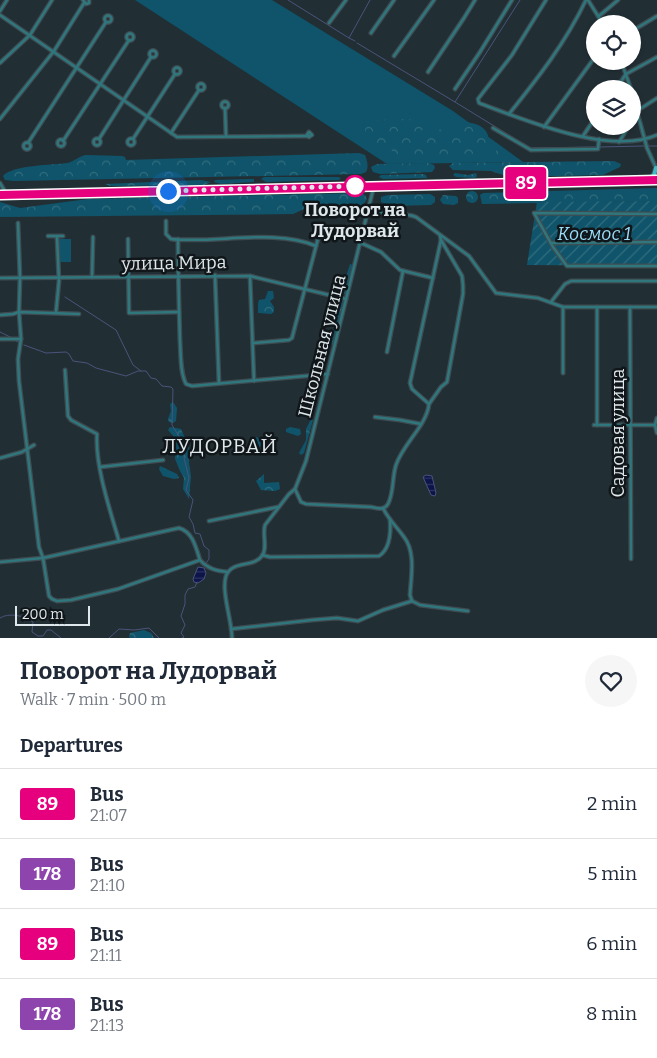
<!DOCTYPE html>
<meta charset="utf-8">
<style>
body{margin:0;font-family:Bitter,serif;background:#f6f6f7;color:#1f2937;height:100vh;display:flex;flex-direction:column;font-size:19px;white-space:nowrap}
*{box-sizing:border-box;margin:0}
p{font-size:16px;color:#747a83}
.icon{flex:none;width:28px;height:28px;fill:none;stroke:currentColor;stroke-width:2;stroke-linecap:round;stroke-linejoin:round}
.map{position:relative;height:638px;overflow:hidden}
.side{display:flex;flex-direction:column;background:#fff;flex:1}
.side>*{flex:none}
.badge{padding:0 10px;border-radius:4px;font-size:18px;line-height:32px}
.fabs{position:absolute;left:586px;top:15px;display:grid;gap:10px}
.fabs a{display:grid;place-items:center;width:55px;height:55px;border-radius:50%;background:#fff;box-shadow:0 1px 4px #0004;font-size:25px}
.scale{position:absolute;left:15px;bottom:12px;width:75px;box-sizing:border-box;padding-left:5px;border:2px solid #dee7eb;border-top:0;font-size:14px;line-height:18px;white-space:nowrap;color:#dee7eb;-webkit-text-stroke:4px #101619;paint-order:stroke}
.you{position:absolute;width:25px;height:25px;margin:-12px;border:4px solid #fff;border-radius:50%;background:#1a73e8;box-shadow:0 0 0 8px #1a73e833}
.map>.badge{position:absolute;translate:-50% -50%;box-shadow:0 0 0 2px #fff}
h2{padding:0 20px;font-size:19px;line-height:45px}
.round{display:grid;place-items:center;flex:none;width:52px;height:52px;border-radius:26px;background:#f6f6f7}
.headline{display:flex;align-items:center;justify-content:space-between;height:85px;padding:0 20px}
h1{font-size:24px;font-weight:700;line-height:38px}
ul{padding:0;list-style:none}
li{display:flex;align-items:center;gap:15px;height:70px;padding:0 20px;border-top:1px solid #e0e1e3}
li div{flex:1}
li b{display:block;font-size:19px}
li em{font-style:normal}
li .badge{min-width:55px;font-weight:700;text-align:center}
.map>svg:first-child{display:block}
.grass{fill:#0f546a}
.forest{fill:url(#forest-crowns)}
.garden{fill:url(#garden-furrows)}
.water{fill:url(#water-rules);stroke:#4b537a}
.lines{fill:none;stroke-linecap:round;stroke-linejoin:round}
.stream{stroke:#4b537a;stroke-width:1}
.minor-casing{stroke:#3f4c52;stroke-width:5}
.major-casing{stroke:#3f4c52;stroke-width:6}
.minor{stroke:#2f777d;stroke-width:2.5}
.major{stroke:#3fbcc6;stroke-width:4}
.line-casing{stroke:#fff;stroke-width:11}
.line{stroke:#e6007e;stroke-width:8}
.walk{stroke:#dee7eb;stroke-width:5;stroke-dasharray:0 9}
.stop-dot{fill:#fff;stroke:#e6007e;stroke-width:2.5}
.labels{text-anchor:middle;stroke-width:5;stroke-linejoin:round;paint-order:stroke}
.stop-label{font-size:18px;font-weight:bold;fill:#dee7eb;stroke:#101619}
.park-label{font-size:18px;font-style:italic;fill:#9addf8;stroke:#101619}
.street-label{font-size:18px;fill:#dee7eb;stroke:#101619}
.quarter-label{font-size:20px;letter-spacing:1px;fill:#dee7eb;stroke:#101619}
</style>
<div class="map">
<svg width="657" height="638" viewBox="0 0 657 638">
<defs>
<pattern id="forest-crowns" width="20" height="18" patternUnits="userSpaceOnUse" patternTransform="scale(1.25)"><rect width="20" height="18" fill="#0f546a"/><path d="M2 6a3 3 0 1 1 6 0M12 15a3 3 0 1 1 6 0" fill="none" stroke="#326d7f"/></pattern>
<pattern id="garden-furrows" width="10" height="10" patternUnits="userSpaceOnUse" patternTransform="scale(1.25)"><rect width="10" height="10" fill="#0f546a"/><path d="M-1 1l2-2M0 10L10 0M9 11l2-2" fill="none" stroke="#326d7f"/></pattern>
<pattern id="water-rules" width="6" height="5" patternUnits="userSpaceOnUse" patternTransform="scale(1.25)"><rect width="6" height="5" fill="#0c1449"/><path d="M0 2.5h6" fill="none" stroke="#2f3663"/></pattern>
</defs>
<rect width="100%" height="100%" fill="#212f35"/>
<g class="grass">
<polygon points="135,0 272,0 453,111 523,162 387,164"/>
<rect x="58" y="239" width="13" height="23"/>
</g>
<g class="forest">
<polygon points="403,119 420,120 425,125 412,150 406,156 395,157 391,149 388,148 384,151 385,156 378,156 377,154 378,144 369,139 365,132 366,122 375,120"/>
<path d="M 453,121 C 478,122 496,126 486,156 L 479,157 L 478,143 C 468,140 453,132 453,121 Z"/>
<polygon points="431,122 439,126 449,152 449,157 411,158 411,155 429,123"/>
<polygon points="448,131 475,146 477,156 453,157 446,137"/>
<polygon points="499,147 508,152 507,156 496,156 496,151"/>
<path d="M 359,153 L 365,155 C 367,160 369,167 366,172 L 361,174 L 14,181 L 5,180 L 3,176 C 12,165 53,165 68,163 C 75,161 79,156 86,155 L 122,156 L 125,157 L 126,160 Z"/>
<polygon points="614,161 621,164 620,167 603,175 509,177 491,171 453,170 449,166 453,163"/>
<polygon points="429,163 434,165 435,168 432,172 380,174 373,172 371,167 377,164"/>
<polygon points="455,173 468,175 476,173 477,176 475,178 456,177 453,175"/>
<polygon points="423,174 426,175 427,178 383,179 379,177 381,175"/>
<polygon points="264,177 338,177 341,178 339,180 266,182 261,179"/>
<polygon points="250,179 254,179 254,182 221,184 214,182 215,180"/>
<polygon points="201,180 211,182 204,185 110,186 105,184"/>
<polygon points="657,188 657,201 482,204 480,195 483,193"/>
<circle cx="472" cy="197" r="6"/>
<polygon points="361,193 365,195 367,199 363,205 356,208 304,209 293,214 0,217 0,202 20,208 88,199"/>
<polygon points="430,194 435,197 435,202 431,205 391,206 381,202 381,197 388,195"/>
<polygon points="443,195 456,196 458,198 458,203 454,205 443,204 440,200"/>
<polygon points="350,264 353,265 345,294 342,295 341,293"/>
<polygon points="268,291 273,291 274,298 270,301 274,307 274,312 271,314 258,313 258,303 259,300 265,299"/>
<polygon points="340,300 343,300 344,302 334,344 330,345 330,342"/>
<polygon points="173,402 177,408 176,421 173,423 169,422 168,419 171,411 170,404"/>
<polygon points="311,419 313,420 304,453 301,455 299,453 306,440 306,429"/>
<polygon points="170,427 181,429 184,436 189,440 189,463 191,476 189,499 183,489 184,478 180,471 175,459 176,439 168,430"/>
<polygon points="290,427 300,429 301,434 298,436 286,432 286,429"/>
<polygon points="257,437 261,442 268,443 269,446 268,449 264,449 254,443 253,438"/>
<polygon points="160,466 177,474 179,478 174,479 163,476 159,469"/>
<polygon points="264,474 264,483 279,482 280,489 275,491 261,490 256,481"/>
<polygon points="144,630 151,633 154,638 130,638 129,637 130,633"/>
</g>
<polygon class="garden" points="657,201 657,266 527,265 537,202"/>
<g class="water">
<polygon points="426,475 432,476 436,493 435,496 431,495 423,477"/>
<polygon points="198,567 204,568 206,573 204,579 198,583 194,582 193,579"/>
</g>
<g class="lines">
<g class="stream">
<polyline points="288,0 349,38 370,0"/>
<polyline points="349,38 355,41"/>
<polyline points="357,43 455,102 520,0"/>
<polyline points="455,102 530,148 596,147"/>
<polyline points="648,146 657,146"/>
<polyline points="600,147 644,146"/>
<polyline points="65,297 116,330 133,365 141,371"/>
<polyline points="0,332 12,338"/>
<polyline points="16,341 18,342"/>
<polyline points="24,345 46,353 66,352 69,354 73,361 87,363 96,368 126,376 138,371 146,371 151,378 156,379 162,386 171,387 173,389 172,425 185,446 184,458 189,478 186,490 193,500 189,517 193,524 195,533 200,534 204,546 209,550 209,559 206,563"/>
<path d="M 0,618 C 9,612 25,616 33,622 L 32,632 L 38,636 L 43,636 L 47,630 L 51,630 L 61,638"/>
<polyline points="109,638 119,629 134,630 149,628 159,638"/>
<polyline points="182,638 184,637 181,633 185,625 181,616 185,604 185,595 188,589 195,587 197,582"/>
</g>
<defs>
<g id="minor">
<polyline points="83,0 86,4 89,3 89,0"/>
<path d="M 546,0 L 512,55 L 478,99 L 479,103 C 525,120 610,156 657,135"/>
<polyline points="588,0 603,24"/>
<polyline points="0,11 7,0"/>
<polyline points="0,15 177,137 307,136"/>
<circle cx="108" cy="19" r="3.5"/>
<polyline points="599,16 618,0"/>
<polyline points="329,23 346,0"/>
<polyline points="632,31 657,16"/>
<polyline points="371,33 394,0"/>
<circle cx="130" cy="37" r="3.5"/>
<circle cx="153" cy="54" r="3.5"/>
<polyline points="394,56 434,0"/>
<polyline points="621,61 631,89"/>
<polyline points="0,63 30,35 52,0"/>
<circle cx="177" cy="71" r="3.5"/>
<polyline points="428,72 464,18 475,0"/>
<circle cx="201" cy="87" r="3.5"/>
<polyline points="455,89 480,52 512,0"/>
<polyline points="616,89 626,74 657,57"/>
<polyline points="632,93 647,148 656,168"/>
<circle cx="225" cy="105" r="3.5"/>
<polyline points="225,108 226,136"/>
<path d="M 509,114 C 538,78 566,42 586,0"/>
<polyline points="0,119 54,51 84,3"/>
<polyline points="632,122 640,109 657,98"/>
<polyline points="544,127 595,57"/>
<polyline points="493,128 531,150 598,149 599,139"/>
<polygon points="309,132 312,135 309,137 307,135"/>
<polyline points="171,133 199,90"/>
<polyline points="583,136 595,118"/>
<circle cx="131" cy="142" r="3.5"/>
<circle cx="97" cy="142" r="3.5"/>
<polyline points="99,139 151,57"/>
<polyline points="133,139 175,74"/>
<circle cx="61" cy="143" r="3.5"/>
<polyline points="63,141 129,40"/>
<polyline points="619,142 629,126"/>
<circle cx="27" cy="146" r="3.5"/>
<polyline points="28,143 106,22"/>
<polyline points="0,183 7,195"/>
<path d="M 370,208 C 384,218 401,211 416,217 L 469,256 L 496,293 L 538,298 L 563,307 L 657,307"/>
<polyline points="657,214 534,213 553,247 567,266 657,266"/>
<path d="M 166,221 L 166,234 L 171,239 C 214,244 275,228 316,246"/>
<polyline points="18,223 20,278 19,312 21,339 18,359 19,381 39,547 43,558 49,596 52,599 57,601 71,600 118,589 200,560"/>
<polyline points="48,236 63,236"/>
<polyline points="128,239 129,313 179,312"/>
<path d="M 178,239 C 178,274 179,307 180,341 C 181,355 180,372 186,384 L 192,386 L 328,374"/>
<polyline points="361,243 381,252 400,270 433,278"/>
<polyline points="551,243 657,242"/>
<polyline points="215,275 219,383"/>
<polyline points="250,276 254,381"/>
<polyline points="92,277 93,237"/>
<polyline points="0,278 250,276 346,299"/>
<polyline points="551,302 565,284 571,281 657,281"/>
<polyline points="563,307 563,373"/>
<polyline points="630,307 631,559"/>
<polyline points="56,312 59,281 57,237"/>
<polyline points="0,315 13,314 19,312 79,314"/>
<polyline points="0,339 21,339"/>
<polyline points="253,343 289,340 292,338 320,231"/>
<polyline points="387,352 403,271"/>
<path d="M 65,370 L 68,416 L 71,420 L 97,434 C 95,466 110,510 119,541"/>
<polyline points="429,404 441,387 447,382 463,294 463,285 462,276 441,240 440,235"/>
<polyline points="375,417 400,420 421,424"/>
<polyline points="657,418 655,425 657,433"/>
<polyline points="594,425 655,425"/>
<polyline points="597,425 597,307"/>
<polyline points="0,458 22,452 34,445"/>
<polyline points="100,467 163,460"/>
<path d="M 295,489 L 301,502 L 306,504 L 371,507 C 377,508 384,511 388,504 C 394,493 392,477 396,465 C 403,444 427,425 429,404 L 412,389 L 410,383 L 441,240"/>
<path d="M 383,508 C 388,519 397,527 404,537 C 416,552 411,577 410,595 L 412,601"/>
<polyline points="209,521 278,507"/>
<path d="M 262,555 L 270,557 L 379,556 C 390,549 391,532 390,519"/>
<path d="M 0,562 L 43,558 L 179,528 C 193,532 196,548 200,560 C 208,569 217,571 228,572"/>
<polyline points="231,629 312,620 337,618 358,621 383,610 412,601 420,605 468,611"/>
<path d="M 232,638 C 232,621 221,591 226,576 C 232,560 253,568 262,556 C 268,548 262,535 265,525 L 289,494 L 295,489 L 306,461 L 374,186"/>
</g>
<g id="major">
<polyline points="647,181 654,175 656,168 657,169"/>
<polyline points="0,195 657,180"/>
</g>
</defs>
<use href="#minor" class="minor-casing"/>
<use href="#major" class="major-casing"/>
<use href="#minor" class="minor"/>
<use href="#major" class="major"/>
</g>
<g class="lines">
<defs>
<polyline id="line" points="0,195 657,180"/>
</defs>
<use href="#line" class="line-casing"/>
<use href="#line" class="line"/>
<polyline class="walk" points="168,191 355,186"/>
</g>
<circle class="stop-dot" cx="355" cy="186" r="10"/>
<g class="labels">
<g class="stop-label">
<text x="355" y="216">Поворот на<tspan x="355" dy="21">Лудорвай</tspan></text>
</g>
<g class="park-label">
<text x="594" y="240">Космос 1</text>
</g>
<g class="street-label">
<text transform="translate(174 263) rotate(-1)" y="6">улица Мира</text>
<text transform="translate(322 346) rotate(-76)" y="6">Школьная улица</text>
<text transform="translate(618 433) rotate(-90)" y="6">Садовая улица</text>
</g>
<g class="quarter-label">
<text x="220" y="453">ЛУДОРВАЙ</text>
</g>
</g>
</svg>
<div class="fabs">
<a><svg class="icon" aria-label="locate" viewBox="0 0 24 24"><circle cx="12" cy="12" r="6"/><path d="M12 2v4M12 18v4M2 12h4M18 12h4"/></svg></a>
<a><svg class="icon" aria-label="layers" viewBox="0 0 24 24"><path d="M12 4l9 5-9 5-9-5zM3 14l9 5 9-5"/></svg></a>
</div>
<div class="scale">200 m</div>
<div class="you" style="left:168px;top:191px"></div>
<b class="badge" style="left:526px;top:183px;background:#e6007e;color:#fff">89</b>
</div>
<section class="side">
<div class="headline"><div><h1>Поворот на Лудорвай</h1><p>Walk · 7 min · 500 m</p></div><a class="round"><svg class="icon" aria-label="heart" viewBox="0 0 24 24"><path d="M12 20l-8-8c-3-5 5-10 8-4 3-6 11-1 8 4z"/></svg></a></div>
<h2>Departures</h2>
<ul>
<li><span class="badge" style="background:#e6007e;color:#fff">89</span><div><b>Bus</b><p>21:07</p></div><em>2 min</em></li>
<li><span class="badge" style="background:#8e44ad;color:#fff">178</span><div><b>Bus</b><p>21:10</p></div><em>5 min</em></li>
<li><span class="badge" style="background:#e6007e;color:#fff">89</span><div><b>Bus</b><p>21:11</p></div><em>6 min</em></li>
<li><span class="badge" style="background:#8e44ad;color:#fff">178</span><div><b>Bus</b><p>21:13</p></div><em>8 min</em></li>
</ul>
</section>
